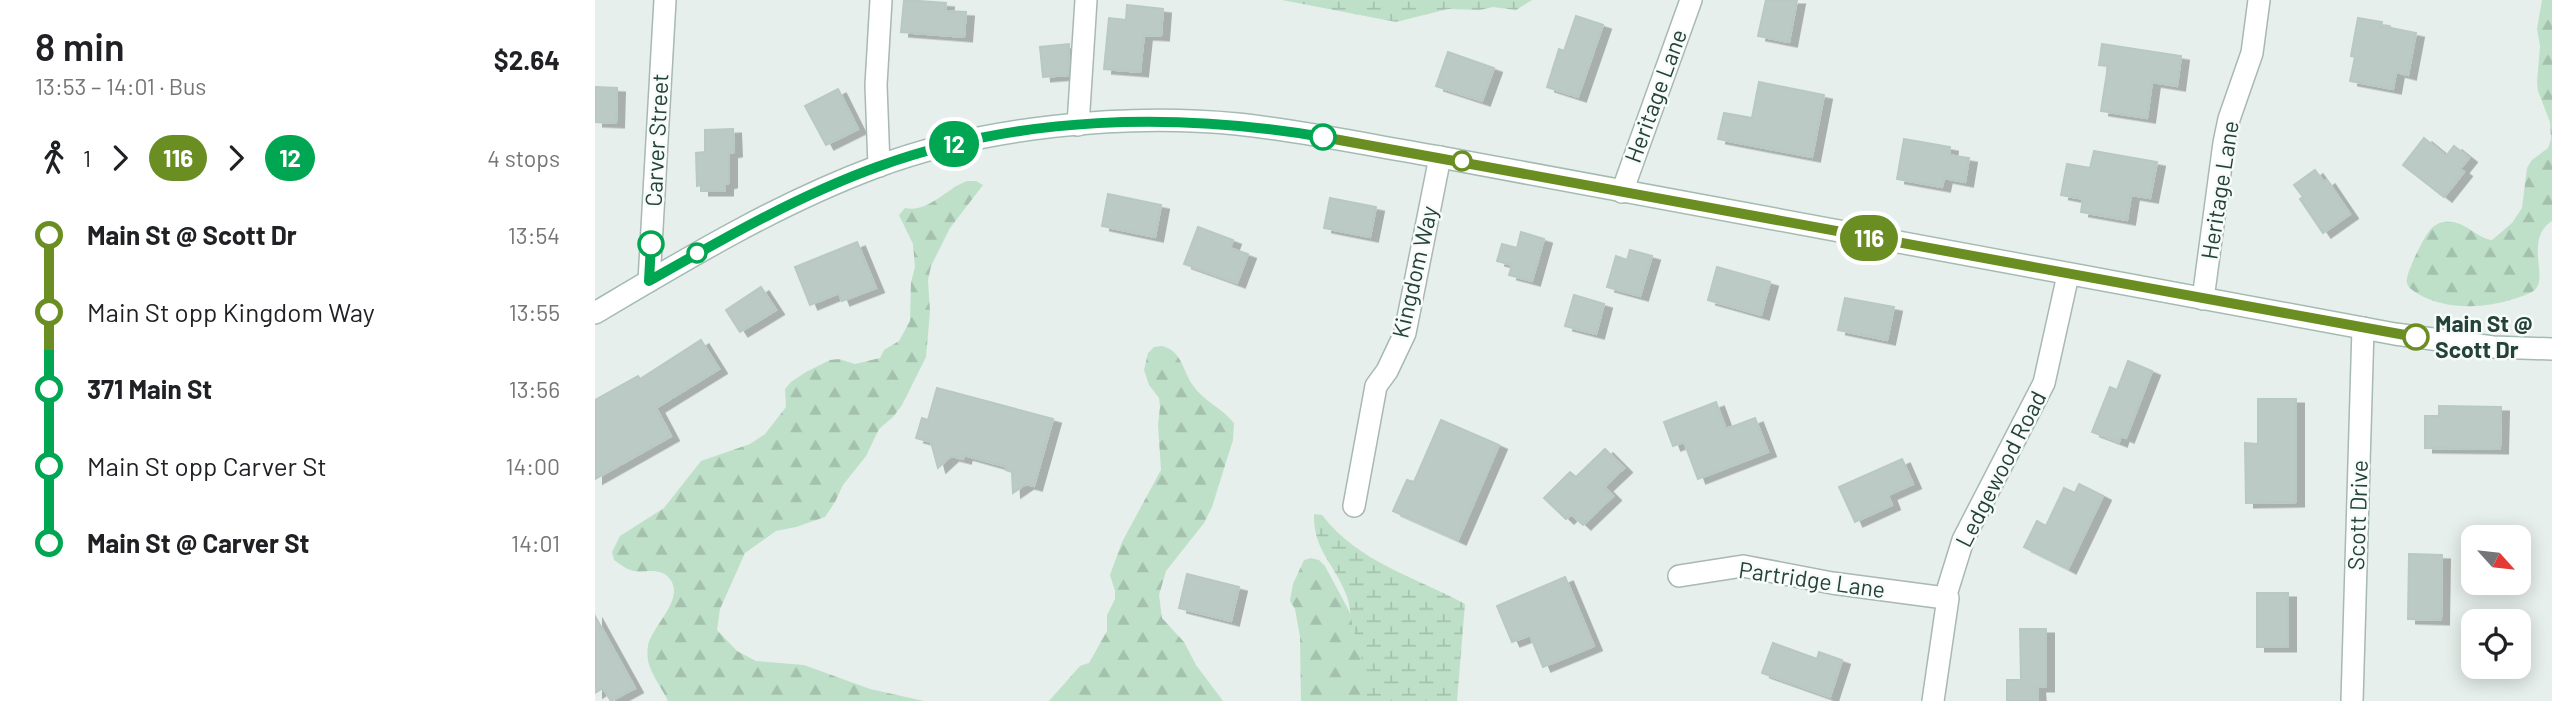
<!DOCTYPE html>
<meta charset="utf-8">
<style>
body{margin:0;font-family:Barlow,sans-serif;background:#f2f2f2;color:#202124;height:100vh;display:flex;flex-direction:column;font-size:26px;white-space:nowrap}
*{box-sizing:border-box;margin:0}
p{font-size:23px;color:#757577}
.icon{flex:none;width:38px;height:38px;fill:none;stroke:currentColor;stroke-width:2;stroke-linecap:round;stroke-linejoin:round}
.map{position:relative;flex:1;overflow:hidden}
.drawer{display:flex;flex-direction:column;background:#fff;width:595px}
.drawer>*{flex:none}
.badge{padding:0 14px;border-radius:23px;font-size:24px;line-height:46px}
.needle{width:46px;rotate:117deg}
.tools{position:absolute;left:1866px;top:525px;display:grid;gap:14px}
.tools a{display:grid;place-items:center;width:70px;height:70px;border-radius:14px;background:#fff;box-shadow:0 4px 18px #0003;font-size:35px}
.map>.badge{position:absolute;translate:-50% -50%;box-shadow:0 0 0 4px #fff}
.legs{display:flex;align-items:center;gap:10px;height:77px;padding:0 35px;font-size:23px}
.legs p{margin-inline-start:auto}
.head{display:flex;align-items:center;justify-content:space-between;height:119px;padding:0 35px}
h1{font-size:38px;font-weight:600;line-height:52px}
ul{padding:0 35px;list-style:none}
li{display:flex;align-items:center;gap:24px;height:77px;font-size:26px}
li i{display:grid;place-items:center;width:10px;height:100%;margin:0 9px;background:currentColor}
li i::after{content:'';width:18px;height:18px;margin:-9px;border:5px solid;border-radius:50%;background:#fff}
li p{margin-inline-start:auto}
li:first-child i{background:linear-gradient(#0000 50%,currentColor 0)}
li:last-child i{background:linear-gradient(currentColor 50%,#0000 0)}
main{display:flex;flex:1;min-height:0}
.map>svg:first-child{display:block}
.forest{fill:url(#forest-firs)}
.wetland{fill:url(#wetland-marsh)}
.building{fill:#bbcac4;stroke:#b8c9c2;stroke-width:2;filter:url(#shadow)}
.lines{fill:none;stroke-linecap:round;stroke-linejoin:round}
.minor-casing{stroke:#a8b8b2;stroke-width:24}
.secondary-casing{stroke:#a4bbb3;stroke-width:24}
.minor{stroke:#fff;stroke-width:21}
.secondary{stroke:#fff;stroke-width:21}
.line-1-casing{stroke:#fff;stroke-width:16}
.line-2-casing{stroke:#fff;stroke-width:16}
.line-1{stroke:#6b8e23;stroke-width:10}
.line-2{stroke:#00a651;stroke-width:10}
.stop-2-dot{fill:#fff;stroke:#00a651;stroke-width:3.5}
.stop-1-dot{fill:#fff;stroke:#6b8e23;stroke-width:3.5}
.labels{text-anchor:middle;stroke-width:5;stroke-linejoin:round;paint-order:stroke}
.street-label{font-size:23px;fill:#24423a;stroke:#f7fbf9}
.stop-label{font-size:23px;font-weight:bold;fill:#24423a;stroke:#f7fbf9;text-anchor:start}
</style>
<main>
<section class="drawer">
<div class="head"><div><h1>8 min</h1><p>13:53 – 14:01 · Bus</p></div><b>$2.64</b></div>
<div class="legs"><svg class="icon" aria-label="walk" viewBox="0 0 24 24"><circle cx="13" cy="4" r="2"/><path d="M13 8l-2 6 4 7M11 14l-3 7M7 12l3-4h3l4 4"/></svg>1<svg class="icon" aria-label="forward" viewBox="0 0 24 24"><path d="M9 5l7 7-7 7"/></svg><b class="badge" style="background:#6b8e23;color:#fff">116</b><svg class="icon" aria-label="forward" viewBox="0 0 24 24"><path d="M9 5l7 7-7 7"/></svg><b class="badge" style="background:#00a651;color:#fff">12</b><p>4 stops</p></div>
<ul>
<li><i style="color:#6b8e23"></i><b>Main St @ Scott Dr</b><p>13:54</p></li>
<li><i style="color:#6b8e23"></i><span>Main St opp Kingdom Way</span><p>13:55</p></li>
<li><i style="color:#00a651"></i><b>371 Main St</b><p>13:56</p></li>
<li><i style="color:#00a651"></i><span>Main St opp Carver St</span><p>14:00</p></li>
<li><i style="color:#00a651"></i><b>Main St @ Carver St</b><p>14:01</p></li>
</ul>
</section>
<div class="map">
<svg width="1957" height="701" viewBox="0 0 1957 701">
<defs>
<pattern id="forest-firs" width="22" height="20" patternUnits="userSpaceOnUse" patternTransform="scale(1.75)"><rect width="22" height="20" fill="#bfe0c8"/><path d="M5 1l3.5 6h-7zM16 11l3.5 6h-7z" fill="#a4c1ad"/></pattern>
<pattern id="wetland-marsh" width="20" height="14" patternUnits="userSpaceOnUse" patternTransform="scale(1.75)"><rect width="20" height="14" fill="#bfe0c8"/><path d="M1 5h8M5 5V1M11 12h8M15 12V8" fill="none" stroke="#a4c1ad"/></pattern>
<filter id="shadow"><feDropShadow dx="8" dy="4.5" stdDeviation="0" flood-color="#0004"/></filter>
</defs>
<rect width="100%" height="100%" fill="#e6efeb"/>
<g class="forest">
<path d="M 1947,0 L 1957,0 L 1957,221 C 1927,241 1957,281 1937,292 C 1902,308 1857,313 1823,294 C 1819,291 1813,288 1812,283 C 1809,276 1829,237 1835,230 C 1838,226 1843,223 1848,222 C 1871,219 1878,237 1897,240 L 1917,223 L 1927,208 L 1932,168 L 1937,160 L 1953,148 L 1956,139 L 1955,122 L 1943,91 L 1942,82 L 1945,46 L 1942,29 Z"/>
<path d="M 372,181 L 381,181 L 388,185 L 355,228 L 336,266 L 333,280 L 335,312 L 331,357 L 307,405 L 298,417 L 284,429 L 271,456 L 248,485 L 240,502 L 230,517 L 201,527 L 181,531 L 150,553 L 125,609 L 122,630 L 142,651 L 161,661 L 209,665 L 275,689 L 329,701 L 73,701 C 65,683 49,668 53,646 C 56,627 92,598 74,578 C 65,567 49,573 38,571 C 31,569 25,564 19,560 L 17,552 L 25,536 L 69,508 L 106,461 L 155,444 L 170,434 L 191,407 L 190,389 L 196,382 L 211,372 L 235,360 L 244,359 L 260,364 L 285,358 L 289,350 L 304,341 L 315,321 L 316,282 L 320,267 L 318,244 L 304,215 L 310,208 C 334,213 350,189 372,181 Z"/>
<path d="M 567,346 C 587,351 587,369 597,384 C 607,400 627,408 639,423 L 638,440 L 617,507 L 609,523 L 571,571 L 564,595 L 567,618 L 589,642 L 601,665 L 628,701 L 454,701 L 485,666 L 494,663 L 512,631 L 512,615 L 520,599 L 520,591 L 515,575 L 527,542 L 566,470 L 563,425 L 565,407 L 564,398 L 554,385 L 549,370 L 553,353 L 559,347 Z"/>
<polygon points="716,558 724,560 730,566 761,624 777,701 706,701 705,637 700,609 695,601 698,584 709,560"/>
</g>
<g class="wetland">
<polygon points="687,0 937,0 921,10 898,7 885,10 853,9 801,22"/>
<path d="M 719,514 L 727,515 C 763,562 820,577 870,604 L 862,701 L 772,701 C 771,677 766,654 759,631 C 755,619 756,606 751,594 C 739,563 718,550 719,514 Z"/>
</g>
<g class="building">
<polygon points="309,0 351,3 350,11 371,12 369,37 306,32"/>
<polygon points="1171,0 1202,0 1194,42 1163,36"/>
<polygon points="532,5 568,9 566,36 549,35 545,72 509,69 514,18 531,20"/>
<polygon points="981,16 1008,25 983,97 952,87 964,49 969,51"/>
<polygon points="1763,18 1787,22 1786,26 1821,33 1813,75 1801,72 1798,89 1755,81 1760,57 1756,56"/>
<polygon points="474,44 473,75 448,77 445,47"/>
<polygon points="1507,44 1586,56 1582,86 1557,82 1552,118 1506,111 1513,66 1504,65"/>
<polygon points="853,52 899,68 887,101 841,86"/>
<polygon points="1164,82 1229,95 1217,157 1123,139 1129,113 1157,118"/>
<polygon points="0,87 22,88 21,123 0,122"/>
<polygon points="243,89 263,129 231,145 210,106"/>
<polygon points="138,129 139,152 134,153 134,183 130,184 130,191 106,191 106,185 102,186 101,153 110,152 110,130"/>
<polygon points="1829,138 1851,156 1859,146 1874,158 1865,169 1869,172 1849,197 1808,165"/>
<polygon points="1309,139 1355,147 1354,155 1374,158 1370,182 1349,178 1347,187 1302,179"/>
<polygon points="1499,151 1562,162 1555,198 1536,195 1532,220 1486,212 1488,199 1466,195 1472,164 1495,168"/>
<polygon points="1720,170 1729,182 1732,180 1755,214 1728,233 1705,199 1708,197 1699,185"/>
<polygon points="513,194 566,205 560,237 507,226"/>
<polygon points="735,198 781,207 775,237 729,228"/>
<polygon points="603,227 638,240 635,248 653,254 642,283 589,264"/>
<polygon points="926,232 949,239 937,281 914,275 917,265 902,261 907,244 922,248"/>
<polygon points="262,242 281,288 247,301 244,293 215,305 200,267"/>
<polygon points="1035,250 1057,256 1045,296 1012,287 1021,256 1032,260"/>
<polygon points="1122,267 1175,282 1166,315 1113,300"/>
<polygon points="166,287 181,310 145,332 131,310"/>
<polygon points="979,295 1009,304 1001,334 970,326"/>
<polygon points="1250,298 1299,307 1292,340 1243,330"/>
<polygon points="106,340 124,369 61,408 76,436 0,479 0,400 43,376 45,379"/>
<polygon points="1533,361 1557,371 1531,438 1526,436 1524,442 1497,432 1515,387 1522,390"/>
<polygon points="342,388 458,419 439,486 431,484 418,493 417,472 411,470 412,467 369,455 368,459 356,456 343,468 336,442 321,438 327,418 333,420"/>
<polygon points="1663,399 1701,399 1701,502 1651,503 1650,443 1663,444"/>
<polygon points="1121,402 1131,429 1160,418 1173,452 1103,479 1089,442 1078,446 1069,422"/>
<polygon points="1844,406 1906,407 1905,449 1830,448 1830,416 1844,416"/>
<polygon points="846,420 904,445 863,540 798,511 812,480 819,482"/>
<polygon points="1010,449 1029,468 1009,487 1018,496 988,525 976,514 971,519 949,498 975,472 981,477"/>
<polygon points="1307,459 1318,484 1293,495 1297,505 1260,522 1244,487"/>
<polygon points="1484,484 1508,496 1473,569 1429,547 1442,521 1451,526 1469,488 1480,493"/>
<polygon points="1814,554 1847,555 1846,620 1813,619"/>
<polygon points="592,574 644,587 636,621 584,608"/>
<polygon points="970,577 999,646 948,667 935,635 917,642 902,606"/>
<rect x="1662" y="593" width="31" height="54"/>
<polygon points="0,616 40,688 16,701 8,688 0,693"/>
<polygon points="1425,629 1451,629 1451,687 1442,687 1443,701 1412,701 1412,680 1426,680"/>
<polygon points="1178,643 1222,659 1224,652 1247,660 1235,697 1167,673"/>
</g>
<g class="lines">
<defs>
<g id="minor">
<polyline points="483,125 491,0"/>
<polyline points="284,166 281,85 286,0"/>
<polyline points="1027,192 1096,0"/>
<polyline points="54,281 70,0"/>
<polyline points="1608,299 1629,143 1634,119 1657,53 1664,0"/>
<polyline points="759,506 781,386 792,371 810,333 845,157"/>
<polyline points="1084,576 1148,566 1237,583 1350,598"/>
<polyline points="1338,701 1353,598 1350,598 1368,540 1449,383 1473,275"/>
<polyline points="1757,701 1768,328"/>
</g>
<path id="secondary" d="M 0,313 C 91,259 182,204 281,167 C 387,127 529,113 642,124 C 710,131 778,146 845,157 L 1800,334 L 1898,347 L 1957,349"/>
</defs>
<use href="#minor" class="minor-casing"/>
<use href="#secondary" class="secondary-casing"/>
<use href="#minor" class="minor"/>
<use href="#secondary" class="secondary"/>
</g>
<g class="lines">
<defs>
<polyline id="line-1" points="728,137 1821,337"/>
<path id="line-2" d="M 56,244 L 54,281 C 128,239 202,196 282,167 C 424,115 580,112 728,137"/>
</defs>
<use href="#line-1" class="line-1-casing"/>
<use href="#line-2" class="line-2-casing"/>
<use href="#line-1" class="line-1"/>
<use href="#line-2" class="line-2"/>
</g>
<g class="stop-2-dot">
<circle cx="728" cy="137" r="12"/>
<circle cx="56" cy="244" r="12"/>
<circle cx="102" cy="253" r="9"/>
</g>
<g class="stop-1-dot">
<circle cx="867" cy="161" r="9"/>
<circle cx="1821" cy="337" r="12"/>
</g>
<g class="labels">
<g class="street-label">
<text transform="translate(1061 96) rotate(-70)" y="8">Heritage Lane</text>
<text transform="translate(62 140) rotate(-87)" y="8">Carver Street</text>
<text transform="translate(1625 190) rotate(-81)" y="8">Heritage Lane</text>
<text transform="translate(820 272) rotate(-77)" y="8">Kingdom Way</text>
<text transform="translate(1406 469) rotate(-63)" y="8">Ledgewood Road</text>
<text transform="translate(1763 515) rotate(-88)" y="8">Scott Drive</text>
<text transform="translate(1217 580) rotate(8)" y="8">Partridge Lane</text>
</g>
<g class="stop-label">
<text x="1840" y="332">Main St @<tspan x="1840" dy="26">Scott Dr</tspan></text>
</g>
</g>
</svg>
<div class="tools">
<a><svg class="needle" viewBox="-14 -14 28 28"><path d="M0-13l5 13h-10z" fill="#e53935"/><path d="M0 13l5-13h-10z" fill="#757577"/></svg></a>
<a><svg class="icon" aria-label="locate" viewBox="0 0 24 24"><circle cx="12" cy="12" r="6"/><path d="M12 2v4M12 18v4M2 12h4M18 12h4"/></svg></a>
</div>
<b class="badge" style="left:1274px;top:238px;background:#6b8e23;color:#fff">116</b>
<b class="badge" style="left:359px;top:144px;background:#00a651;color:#fff">12</b>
</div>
</main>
